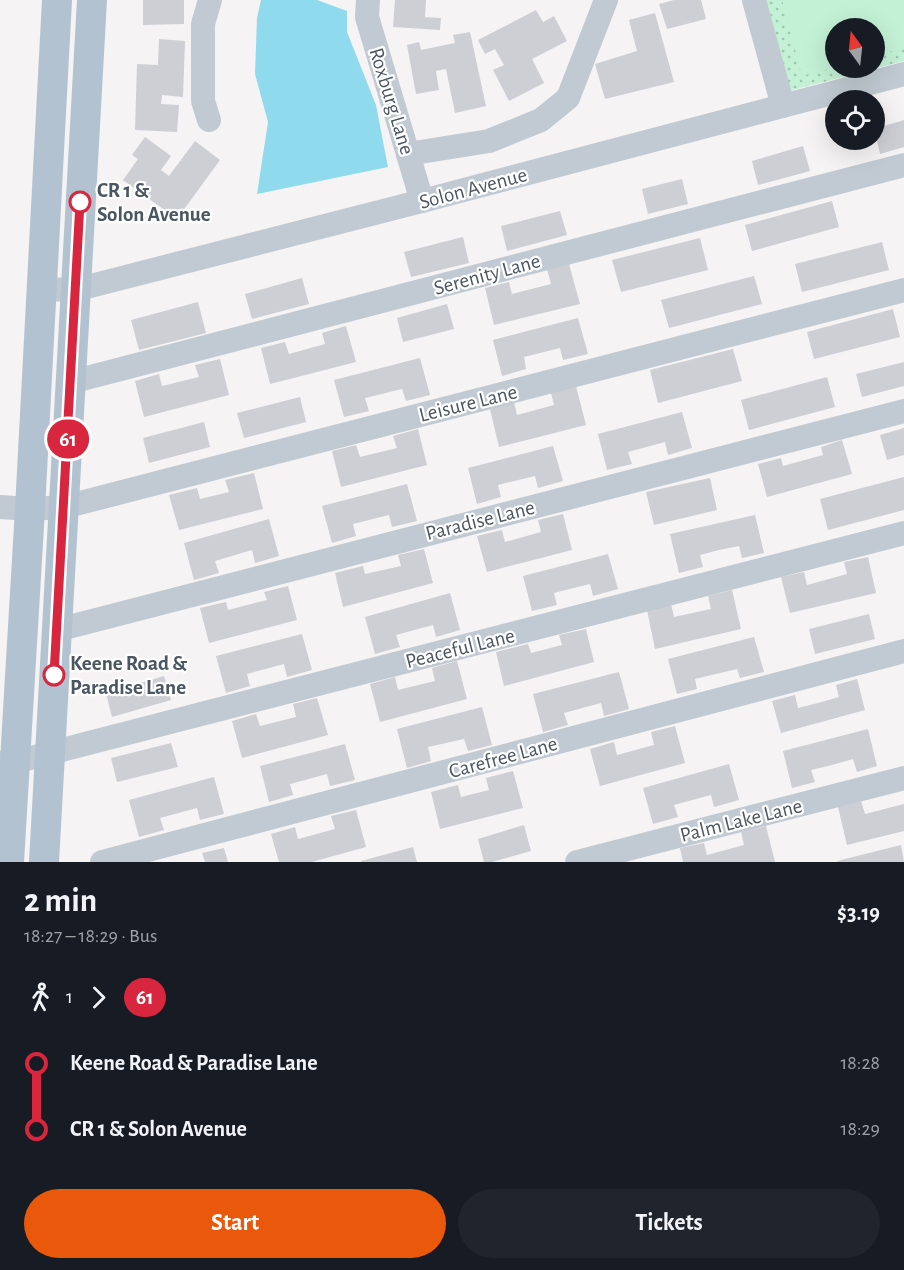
<!DOCTYPE html>
<meta charset="utf-8">
<style>
body{margin:0;font-family:"Alegreya Sans",sans-serif;background:#20242c;color:#f1f3f6;height:100vh;display:flex;flex-direction:column;font-size:22px;white-space:nowrap}
*{box-sizing:border-box;margin:0}
p{font-size:20px;color:#9ea1a6}
.icon{flex:none;width:33px;height:33px;fill:none;stroke:currentColor;stroke-width:2;stroke-linecap:round;stroke-linejoin:round}
.map{position:relative;height:862px;overflow:hidden}
.drawer{display:flex;flex-direction:column;background:#171b24;flex:1}
.drawer>*{flex:none}
.badge{padding:0 12px;border-radius:20px;font-size:21px;line-height:39px}
.needle{width:39px;rotate:345deg}
.tools{position:absolute;left:825px;top:18px;display:grid;gap:12px}
.tools a{display:grid;place-items:center;width:60px;height:60px;border-radius:50%;background:#171b24;box-shadow:0 6px 24px #0002;font-size:30px}
.map>.badge{position:absolute;translate:-50% -50%;box-shadow:0 0 0 3px #fff}
.legs{display:flex;align-items:center;gap:9px;height:66px;padding:0 24px;font-size:20px}
.legs p{margin-inline-start:auto}
.head{display:flex;align-items:center;justify-content:space-between;height:102px;padding:0 24px}
h1{font-size:33px;font-weight:700;line-height:45px}
.cta{display:flex;gap:12px;margin-top:auto;padding:12px 24px}
.cta a{flex:1;height:69px;border-radius:36px;background:#ea580c;color:#fff;font-size:24px;font-weight:700;line-height:69px;text-align:center}
.cta a+a{background:#20242c;color:#f1f3f6}
ul{padding:0 24px;list-style:none}
li{display:flex;align-items:center;gap:21px;height:66px;font-size:22px}
li i{display:grid;place-items:center;width:9px;height:100%;margin:0 8px;background:currentColor}
li i::after{content:'';width:15px;height:15px;margin:-8px;border:4px solid;border-radius:50%;background:#171b24}
li p{margin-inline-start:auto}
li:first-child i{background:linear-gradient(#0000 50%,currentColor 0)}
li:last-child i{background:linear-gradient(currentColor 50%,#0000 0)}
.map>svg:first-child{display:block}
.park{fill:url(#park-dots);fill-rule:evenodd}
.pitch{fill:#c3f1d5}
.water{fill:#90daee}
.building{fill:#cdcfd5}
.lines{fill:none;stroke-linecap:round;stroke-linejoin:round}
.minor{stroke:#c1cad2;stroke-width:24}
.major{stroke:#b3c2d1;stroke-width:30}
.line-1-casing{stroke:#fff;stroke-width:14}
.line-1{stroke:#d7263d;stroke-width:9}
.stop-1-dot{fill:#fff;stroke:#d7263d;stroke-width:3}
.labels{text-anchor:middle;stroke-width:4.5;stroke-linejoin:round;paint-order:stroke}
.street-label{font-size:21px;fill:#4a5661;stroke:#fff}
.stop-label{font-size:21px;font-weight:bold;fill:#4a5661;stroke:#fff;text-anchor:start}
</style>
<div class="map">
<svg width="904" height="862" viewBox="0 0 904 862">
<defs>
<pattern id="park-dots" width="8" height="8" patternUnits="userSpaceOnUse" patternTransform="scale(1.5)"><rect width="8" height="8" fill="#c3f1d5"/><path d="M2 2h.1M6 6h.1" fill="none" stroke="#a0c6b0" stroke-width="1.8" stroke-linecap="round"/></pattern>
</defs>
<rect width="100%" height="100%" fill="#f5f3f3"/>
<path class="park" d="M 763,0 L 904,0 L 904,61 L 789,91 ZM 836,28 L 874,28 L 874,68 L 836,68 Z"/>
<polygon class="pitch" points="782,0 904,0 904,48 875,56 874,28 836,28 835,67 802,76"/>
<polygon class="water" points="261,0 317,0 347,11 347,32 376,105 388,167 257,194 268,122 255,74 257,18"/>
<g class="building">
<polygon points="143,0 184,0 184,24 143,25"/>
<polygon points="395,0 426,0 425,17 441,18 440,30 393,27"/>
<polygon points="674,0 701,0 706,19 667,29 659,4"/>
<polygon points="536,10 543,22 554,16 567,41 532,59 544,83 509,101 493,70 504,65 495,49 485,54 478,40"/>
<polygon points="655,13 674,82 605,99 595,64 637,51 629,20"/>
<polygon points="470,32 486,106 455,113 446,69 436,71 439,90 416,94 407,45 419,42 421,50 455,43 453,35"/>
<polygon points="159,39 185,41 183,97 162,95 161,104 179,105 177,132 135,130 137,64 158,65"/>
<polygon points="904,120 904,147 880,154 874,129"/>
<polygon points="145,137 171,156 161,170 169,176 195,141 220,160 177,219 123,180 138,159 132,155"/>
<polygon points="803,146 810,171 758,185 752,161"/>
<polygon points="682,179 688,204 648,214 642,189"/>
<polygon points="832,201 839,227 752,251 745,225"/>
<polygon points="560,211 567,235 507,251 501,226"/>
<polygon points="463,237 469,263 411,277 404,252"/>
<polygon points="700,238 708,270 621,292 612,260"/>
<polygon points="882,242 889,270 802,292 795,264"/>
<polygon points="569,264 580,304 494,325 485,288 509,282 512,294 551,284 547,269"/>
<polygon points="754,276 762,304 669,328 661,300"/>
<polygon points="302,278 309,304 252,319 245,294"/>
<polygon points="198,302 206,333 139,350 131,320"/>
<polygon points="447,304 454,329 403,342 397,318"/>
<polygon points="893,309 900,337 814,359 807,332"/>
<polygon points="578,318 588,354 563,360 560,348 524,357 526,369 502,376 493,340"/>
<polygon points="346,326 356,362 270,384 261,348 285,342 289,354 325,344 322,333"/>
<polygon points="733,349 742,381 658,403 650,370"/>
<polygon points="420,358 430,395 406,401 402,389 365,398 369,411 344,417 334,380"/>
<polygon points="220,359 229,395 144,417 135,381 159,374 162,386 199,377 195,365"/>
<polygon points="904,362 904,386 862,397 856,374"/>
<polygon points="827,377 835,407 749,430 741,400"/>
<polygon points="576,386 586,425 499,447 490,409 514,402 517,415 554,405 551,393"/>
<polygon points="300,397 306,422 244,438 237,413"/>
<polygon points="682,412 692,448 668,455 665,442 628,452 632,464 607,470 598,434"/>
<polygon points="204,422 210,447 149,463 143,438"/>
<polygon points="904,428 904,455 887,460 880,435"/>
<polygon points="418,429 427,465 341,487 332,451 356,445 360,457 397,448 393,436"/>
<polygon points="842,440 852,474 767,497 758,464 781,458 783,466 823,455 821,447"/>
<polygon points="553,446 563,481 538,488 535,476 498,485 501,497 477,504 468,468"/>
<polygon points="254,473 263,509 179,530 169,495 197,488 200,499 229,492 225,480"/>
<polygon points="904,477 904,510 828,530 820,499"/>
<polygon points="710,478 717,510 654,525 646,492"/>
<polygon points="407,484 417,521 392,527 389,515 353,524 356,536 332,543 322,506"/>
<polygon points="563,514 572,550 487,572 477,536 502,530 505,542 541,532 538,520"/>
<polygon points="755,515 764,553 742,558 739,546 719,550 700,555 703,567 679,573 670,534"/>
<polygon points="269,519 279,556 255,563 252,550 215,561 219,573 194,580 184,543"/>
<polygon points="424,549 433,583 343,607 335,573 363,566 365,574 401,566 398,555"/>
<polygon points="608,554 618,589 593,596 590,584 554,593 557,605 532,611 523,576"/>
<polygon points="868,557 876,593 790,613 781,577 804,572 807,585 847,574 844,562"/>
<polygon points="288,586 297,620 209,643 200,608 226,602 228,610 267,600 264,592"/>
<polygon points="732,590 741,629 655,649 647,610 671,604 674,617 711,609 708,596"/>
<polygon points="450,593 460,630 436,637 433,625 396,635 400,647 375,654 365,617"/>
<polygon points="869,614 875,639 815,654 809,629"/>
<polygon points="586,629 594,662 504,686 496,652 528,644 531,653 562,645 559,635"/>
<polygon points="302,634 312,670 287,677 284,664 247,674 250,686 226,693 216,656"/>
<polygon points="754,637 764,672 740,678 737,669 695,679 697,689 677,694 668,659"/>
<polygon points="457,661 467,699 380,722 370,684 395,677 398,690 435,681 432,668"/>
<polygon points="619,672 629,709 604,716 601,703 564,713 568,725 543,732 533,694"/>
<polygon points="164,676 171,700 112,717 106,693"/>
<polygon points="857,679 865,710 781,733 772,701 795,695 798,708 818,703 839,697 836,685"/>
<polygon points="317,698 328,735 242,758 232,721 256,714 260,726 296,717 293,704"/>
<polygon points="482,707 492,745 468,751 464,739 428,747 431,761 407,768 397,729"/>
<polygon points="675,726 685,763 600,786 590,749 614,742 617,755 654,745 651,732"/>
<polygon points="868,729 877,766 857,772 853,759 832,765 811,770 815,782 792,788 783,751"/>
<polygon points="171,743 178,767 117,782 111,758"/>
<polygon points="345,744 355,780 330,786 327,774 290,784 293,795 269,802 260,766"/>
<polygon points="729,764 739,800 714,807 711,795 674,805 678,817 653,824 643,788"/>
<polygon points="513,771 523,808 440,829 431,792 458,785 461,797 489,790 486,778"/>
<polygon points="214,777 224,814 200,820 197,808 160,818 164,830 139,837 129,800"/>
<polygon points="861,801 865,814 904,804 904,831 847,845 838,807"/>
<polygon points="356,810 366,847 312,862 279,862 271,834 295,827 298,839 335,829 331,816"/>
<polygon points="524,825 531,851 492,862 484,862 478,839"/>
<polygon points="766,826 775,862 683,862 680,848 704,843 707,855 744,845 741,832"/>
<polygon points="901,845 904,862 838,862 837,861"/>
<polygon points="413,847 417,862 361,862 361,861"/>
<polygon points="224,848 228,862 205,862 202,853"/>
</g>
<g class="lines">
<g class="minor">
<polyline points="368,0 367,17 422,201"/>
<polyline points="754,0 783,106"/>
<polyline points="209,120 203,101 203,24 210,0"/>
<polyline points="408,154 489,141 541,120 568,98 606,0"/>
<polyline points="41,289 75,290 422,201 904,74"/>
<polyline points="71,382 904,165"/>
<polyline points="0,507 30,509 64,507 904,290"/>
<polyline points="57,630 904,411"/>
<polyline points="0,763 15,762 904,533"/>
<polyline points="102,862 904,651"/>
<polyline points="577,862 904,778"/>
</g>
<g class="major">
<polyline points="9,862 30,509 57,0"/>
<polyline points="44,862 92,0"/>
</g>
</g>
<g class="lines">
<defs>
<polyline id="line-1" points="54,675 80,202"/>
</defs>
<use href="#line-1" class="line-1-casing"/>
<use href="#line-1" class="line-1"/>
</g>
<g class="stop-1-dot">
<circle cx="80" cy="202" r="10"/>
<circle cx="54" cy="675" r="10"/>
</g>
<g class="labels">
<g class="street-label">
<text transform="translate(392 101) rotate(73)" y="7">Roxburg Lane</text>
<text transform="translate(473 188) rotate(-15)" y="7">Solon Avenue</text>
<text transform="translate(487 274) rotate(-15)" y="7">Serenity Lane</text>
<text transform="translate(468 403) rotate(-14)" y="7">Leisure Lane</text>
<text transform="translate(480 520) rotate(-14)" y="7">Paradise Lane</text>
<text transform="translate(460 648) rotate(-14)" y="7">Peaceful Lane</text>
<text transform="translate(503 757) rotate(-15)" y="7">Carefree Lane</text>
<text transform="translate(741 820) rotate(-14)" y="7">Palm Lake Lane</text>
</g>
<g class="stop-label">
<text x="97" y="197">CR 1 &amp;<tspan x="97" dy="24">Solon Avenue</tspan></text>
<text x="70" y="670">Keene Road &amp;<tspan x="70" dy="24">Paradise Lane</tspan></text>
</g>
</g>
</svg>
<div class="tools">
<a><svg class="needle" viewBox="-14 -14 28 28"><path d="M0-13l5 13h-10z" fill="#e53935"/><path d="M0 13l5-13h-10z" fill="#9ea1a6"/></svg></a>
<a><svg class="icon" aria-label="locate" viewBox="0 0 24 24"><circle cx="12" cy="12" r="6"/><path d="M12 2v4M12 18v4M2 12h4M18 12h4"/></svg></a>
</div>
<b class="badge" style="left:68px;top:439px;background:#d7263d;color:#fff">61</b>
</div>
<section class="drawer">
<div class="head"><div><h1>2 min</h1><p>18:27 – 18:29 · Bus</p></div><b>$3.19</b></div>
<div class="legs"><svg class="icon" aria-label="walk" viewBox="0 0 24 24"><circle cx="13" cy="4" r="2"/><path d="M13 8l-2 6 4 7M11 14l-3 7M7 12l3-4h3l4 4"/></svg>1<svg class="icon" aria-label="forward" viewBox="0 0 24 24"><path d="M9 5l7 7-7 7"/></svg><b class="badge" style="background:#d7263d;color:#fff">61</b></div>
<ul>
<li><i style="color:#d7263d"></i><b>Keene Road &amp; Paradise Lane</b><p>18:28</p></li>
<li><i style="color:#d7263d"></i><b>CR 1 &amp; Solon Avenue</b><p>18:29</p></li>
</ul>
<div class="cta"><a>Start</a><a>Tickets</a></div>
</section>
